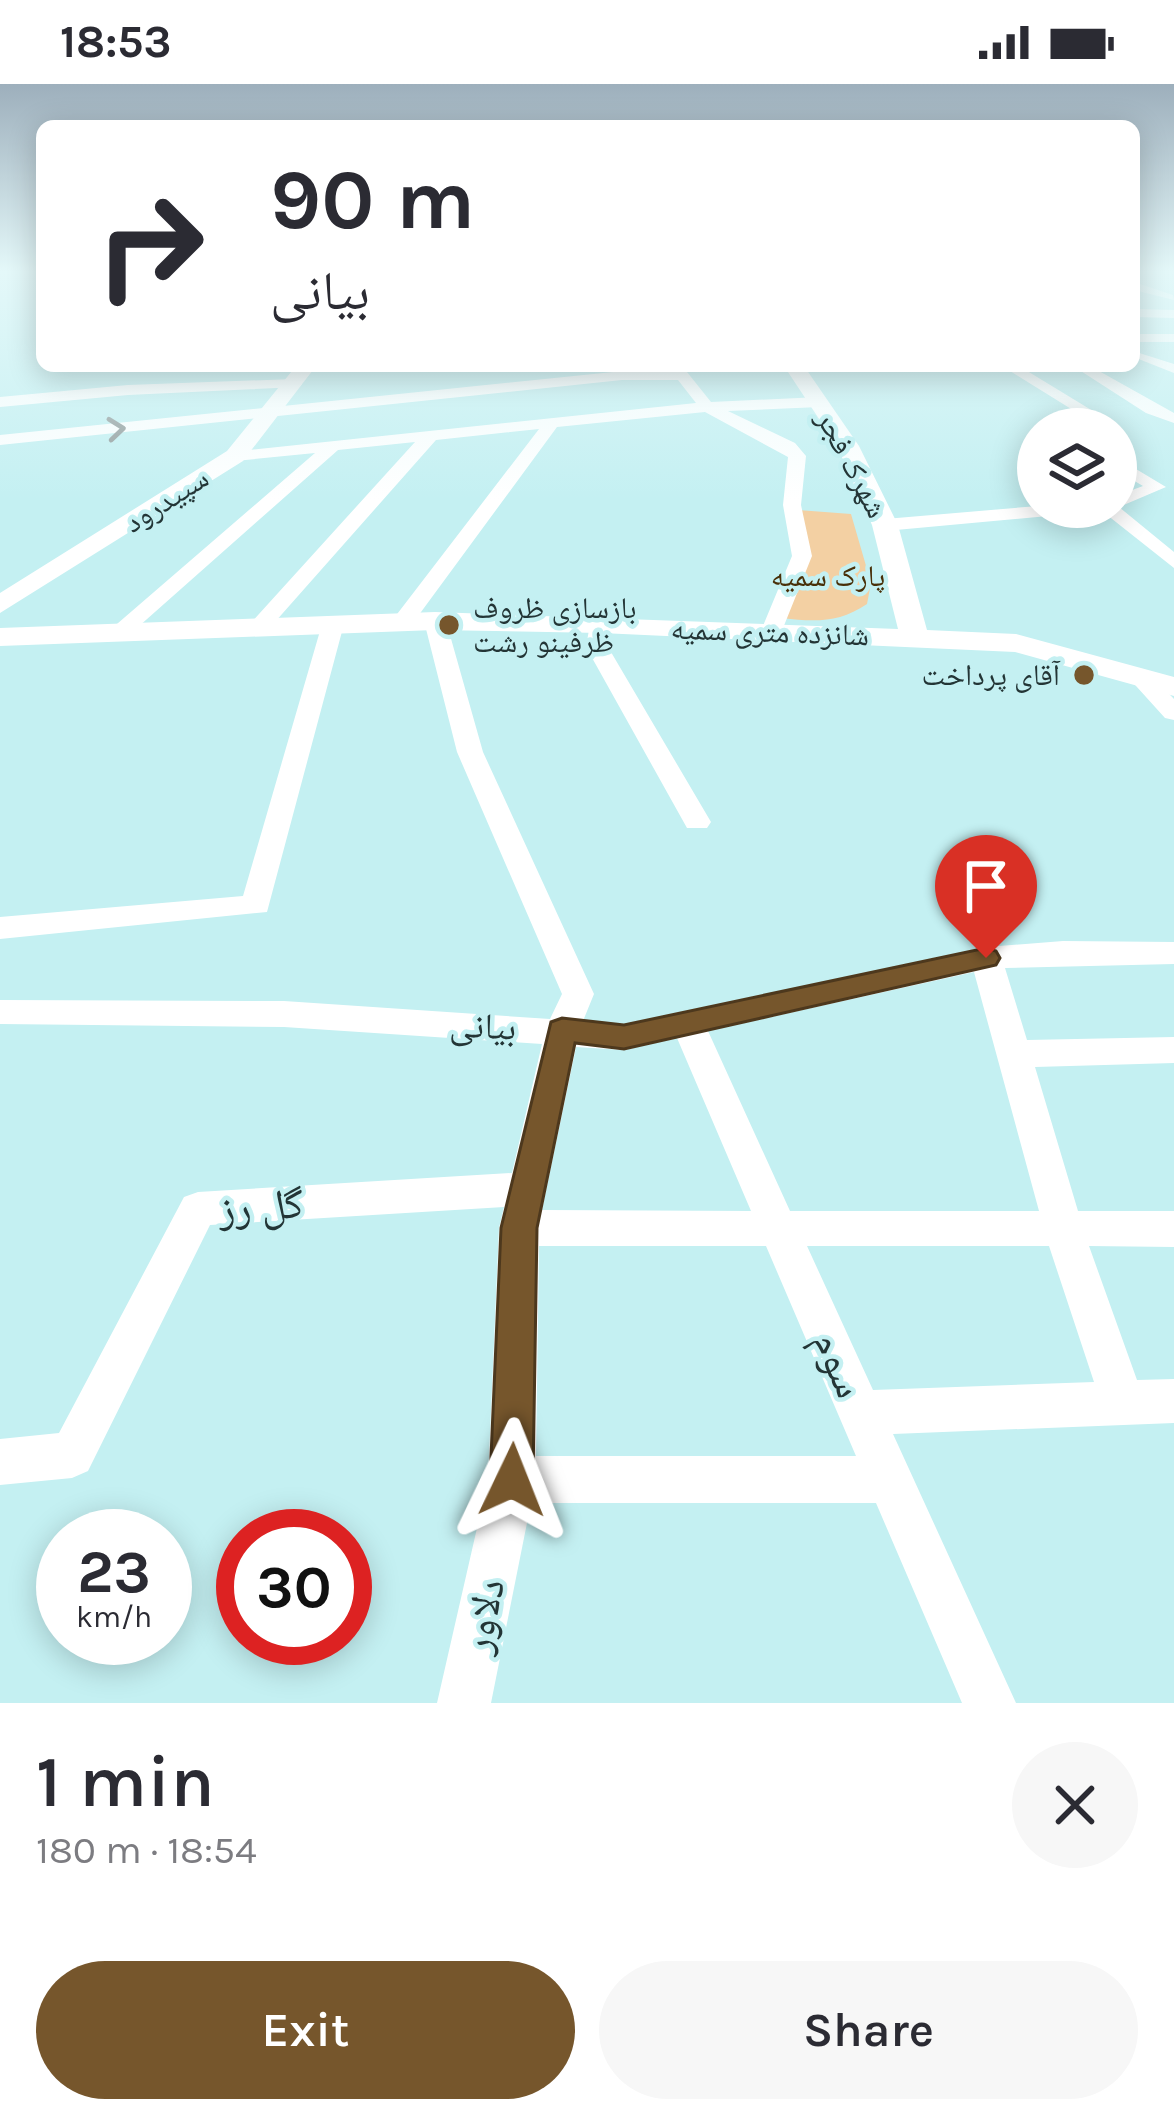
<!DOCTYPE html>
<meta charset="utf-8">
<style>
body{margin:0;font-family:Karla,"Noto Naskh Arabic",sans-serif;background:#f7f7f7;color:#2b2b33;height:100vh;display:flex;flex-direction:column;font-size:45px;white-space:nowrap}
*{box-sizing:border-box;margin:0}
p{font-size:39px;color:#7c7c81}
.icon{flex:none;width:66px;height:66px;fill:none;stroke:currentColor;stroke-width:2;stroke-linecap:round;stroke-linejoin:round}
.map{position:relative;height:1619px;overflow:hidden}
.drawer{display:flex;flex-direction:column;background:#fff;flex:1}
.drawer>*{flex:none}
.top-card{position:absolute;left:36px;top:36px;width:1104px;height:252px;border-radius:18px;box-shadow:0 6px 30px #0003;background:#fff;color:#2b2b33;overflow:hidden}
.fabs{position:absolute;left:1017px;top:324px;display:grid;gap:24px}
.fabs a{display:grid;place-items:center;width:120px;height:120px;border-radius:50%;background:#fff;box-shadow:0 6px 30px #0003;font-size:60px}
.speed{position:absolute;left:36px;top:1425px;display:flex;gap:24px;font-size:60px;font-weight:700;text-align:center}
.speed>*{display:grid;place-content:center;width:156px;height:156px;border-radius:50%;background:#fff;box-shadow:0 6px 30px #0003;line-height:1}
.speed small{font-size:30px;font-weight:400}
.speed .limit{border:18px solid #d22;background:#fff;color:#111}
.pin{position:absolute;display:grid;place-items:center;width:102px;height:102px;color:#fff;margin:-123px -51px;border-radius:50% 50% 50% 0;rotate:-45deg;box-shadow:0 0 12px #0007}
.pin .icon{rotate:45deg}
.me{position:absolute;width:132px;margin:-66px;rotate:2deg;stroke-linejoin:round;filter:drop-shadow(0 0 9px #0008)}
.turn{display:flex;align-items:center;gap:42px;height:252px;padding:0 36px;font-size:54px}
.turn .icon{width:156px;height:156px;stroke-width:2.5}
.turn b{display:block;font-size:84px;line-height:102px}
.round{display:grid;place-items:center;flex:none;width:126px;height:126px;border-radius:63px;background:#f7f7f7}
.headline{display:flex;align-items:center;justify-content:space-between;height:204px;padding:0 36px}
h1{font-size:72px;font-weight:600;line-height:90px}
.action{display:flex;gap:24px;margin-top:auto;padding:24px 36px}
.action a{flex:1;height:138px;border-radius:72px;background:#76562c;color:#fff;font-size:48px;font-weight:600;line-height:138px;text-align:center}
.action a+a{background:#f7f7f7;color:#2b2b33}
.status{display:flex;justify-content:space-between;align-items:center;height:84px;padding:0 60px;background:#fff;direction:ltr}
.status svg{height:33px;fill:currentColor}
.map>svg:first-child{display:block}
.green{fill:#f3d0a3}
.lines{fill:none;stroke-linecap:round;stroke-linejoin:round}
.minor{fill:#fff;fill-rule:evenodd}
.tertiary{fill:#fff;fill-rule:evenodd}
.oneway{stroke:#919a9a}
.route{fill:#76562c;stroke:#4d381d;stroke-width:3}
.poi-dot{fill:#76562c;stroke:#c4f0f2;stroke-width:4.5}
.labels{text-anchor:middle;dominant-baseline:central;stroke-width:9;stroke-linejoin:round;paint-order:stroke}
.far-street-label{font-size:30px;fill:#233536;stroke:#c4f0f2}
.far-park-label{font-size:30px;fill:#482f08;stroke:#c4f0f2}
.far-poi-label{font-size:30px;fill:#233536;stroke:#c4f0f2;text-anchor:start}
.street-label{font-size:36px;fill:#233536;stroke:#c4f0f2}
.near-street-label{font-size:42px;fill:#233536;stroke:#c4f0f2}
</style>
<div class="status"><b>18:53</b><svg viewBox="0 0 49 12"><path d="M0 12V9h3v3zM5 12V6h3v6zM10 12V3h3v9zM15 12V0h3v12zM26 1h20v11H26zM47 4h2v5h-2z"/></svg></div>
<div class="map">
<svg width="1174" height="1619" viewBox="0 0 1174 1619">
<rect width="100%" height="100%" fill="#c4f0f2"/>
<path class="green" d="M798,426L851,430L871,499L867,520C839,539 815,538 782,534L796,464Z"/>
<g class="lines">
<path class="minor" d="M1134,198L1173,211L1174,216L1134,206Z
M1134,225L1174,226V234L1134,233Z
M1134,250H1174V258H1134Z
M1136,268L1174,280V289L1136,274Z
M617,282H634L629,287L687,288L711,318L819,313L827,318L819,323L728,327L795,359L806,372L801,421L812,472L779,554H763L760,549L792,472L783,421L788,373L705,328L557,343L410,543L402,545L391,538L539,345L436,356L267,547L259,549L248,542L415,358L338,366L129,551L121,553L110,546L315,369L235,377L226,372L229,368L696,319L678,296H622L0,361V351L613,288Z
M1002,282H1019L1111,338L1097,341Z
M1073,282H1090L1174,329V339L1146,329Z
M294,295L302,300L299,303L128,311L0,323V313L128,301Z
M1116,373L1166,403L1119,423L1174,468V484L1102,427L885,447L875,441L885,435L1038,422L1116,423V412L1143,402L1116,386Z
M435,530L446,537L483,668L594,910L583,937L624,940L986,863L1063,857L1174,858V880L1005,884L1027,956L1174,953V979L1035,983L1078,1127H1174V1163L1089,1162L1137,1296L1174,1295V1339L893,1350L1016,1619H962L876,1419H531L491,1619H437L488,1396L499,1144L504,1123L210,1141L88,1387L72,1394L0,1401V1355L59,1349L184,1113L198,1108L512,1089L542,960L284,943L0,940V916L284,917L550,935L562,910L457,668L424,537ZM974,888L1039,1127H790L708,947ZM677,954L751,1127L542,1126L576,963L624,966ZM539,1162H766L856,1372H536ZM807,1162H1049L1094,1298L873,1306Z
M333,533L344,540L267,828L0,855V833L243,812L322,540Z
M601,533L612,540L608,563L711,738L707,744H687L586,563L590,540Z
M1139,585L1147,587L1174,615V636L1165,634L1127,592Z"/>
<path class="tertiary" d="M296,282H316L243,377L0,529V509L227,367Z
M784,282H804L859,362L898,441L927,546L1016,550L1174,593V612L1015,568L601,549L435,546L0,562V544L435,528L898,545L872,441L837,362Z"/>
</g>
<defs><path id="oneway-chevron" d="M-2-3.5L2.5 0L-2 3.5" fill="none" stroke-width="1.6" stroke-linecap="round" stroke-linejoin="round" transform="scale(3)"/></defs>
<use class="oneway" href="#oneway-chevron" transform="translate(116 345) rotate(-6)"/>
<linearGradient id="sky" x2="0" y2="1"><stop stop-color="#9dafbc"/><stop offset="0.45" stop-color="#e4f8f9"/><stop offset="1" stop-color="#e4f8f9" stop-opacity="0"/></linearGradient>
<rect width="1174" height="416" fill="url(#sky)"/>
<path class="route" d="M986,864L996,867L1000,874L996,881L624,965L575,959L537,1144L533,1396L527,1411L512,1417L497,1411L490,1396L501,1144L551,938L562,934L624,941Z"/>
<g class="poi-dot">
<circle cx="449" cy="541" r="12"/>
<circle cx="1084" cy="591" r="12"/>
</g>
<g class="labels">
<g class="far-street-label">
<text transform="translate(852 380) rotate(62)">شهرک فجر</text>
<text transform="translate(166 416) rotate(-33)">سپیدرود</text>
<text transform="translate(770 548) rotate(2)">شانزده متری سمیه</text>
</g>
<g class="far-park-label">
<text x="828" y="492">پارک سمیه</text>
</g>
<g class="far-poi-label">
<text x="473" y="524">بازسازی ظروف<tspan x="473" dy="34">ظرفینو رشت</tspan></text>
<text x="1060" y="591" text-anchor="end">آقای پرداخت</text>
</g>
<g class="street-label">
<text transform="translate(483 942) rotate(3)">بیانی</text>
</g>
<g class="near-street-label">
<text transform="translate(261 1122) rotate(-4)">گل رز</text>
<text transform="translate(839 1280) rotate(66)">سوم</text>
<text transform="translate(483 1532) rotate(-78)">دلاور</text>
</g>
</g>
</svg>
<div class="fabs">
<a><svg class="icon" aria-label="layers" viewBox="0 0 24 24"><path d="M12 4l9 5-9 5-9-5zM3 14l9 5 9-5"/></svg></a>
</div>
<div class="speed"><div>23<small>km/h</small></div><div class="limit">30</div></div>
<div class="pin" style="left:986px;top:874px;background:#d93025"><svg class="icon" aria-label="arrive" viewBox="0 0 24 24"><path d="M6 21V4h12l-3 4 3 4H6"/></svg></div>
<svg class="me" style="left:512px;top:1396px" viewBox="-20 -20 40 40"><path d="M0-17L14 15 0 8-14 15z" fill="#76562c" stroke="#fff" stroke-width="4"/></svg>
<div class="top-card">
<div class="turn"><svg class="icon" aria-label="right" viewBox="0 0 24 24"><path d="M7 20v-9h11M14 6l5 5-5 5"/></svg><div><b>90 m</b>بیانی</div></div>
</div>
</div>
<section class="drawer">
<div class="headline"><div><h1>1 min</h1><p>180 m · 18:54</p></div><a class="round"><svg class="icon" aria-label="close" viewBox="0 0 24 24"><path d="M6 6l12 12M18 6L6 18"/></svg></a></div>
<div class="action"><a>Exit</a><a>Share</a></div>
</section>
